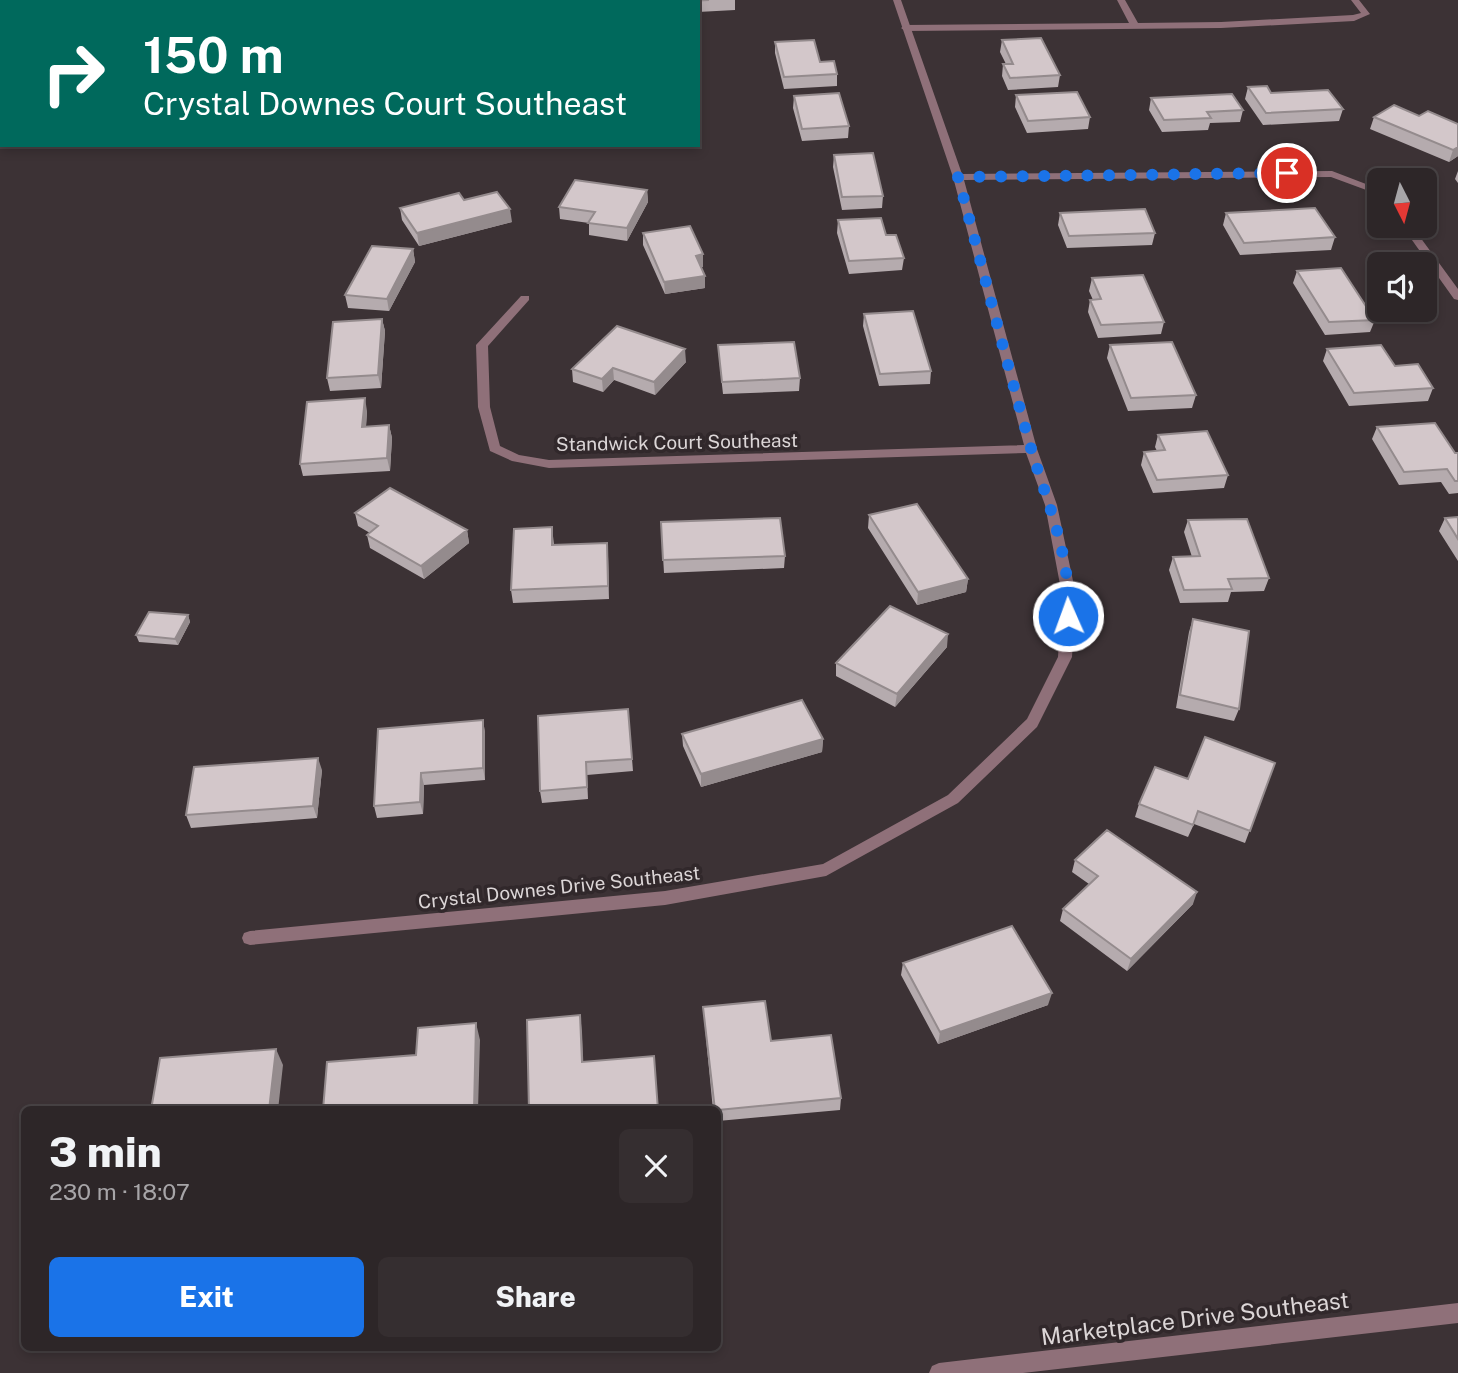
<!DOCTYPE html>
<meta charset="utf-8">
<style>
body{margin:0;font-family:"Public Sans",sans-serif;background:#352e30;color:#f1f3f6;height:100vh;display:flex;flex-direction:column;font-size:26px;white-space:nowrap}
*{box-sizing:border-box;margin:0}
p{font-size:23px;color:#a7a5a8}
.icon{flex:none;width:38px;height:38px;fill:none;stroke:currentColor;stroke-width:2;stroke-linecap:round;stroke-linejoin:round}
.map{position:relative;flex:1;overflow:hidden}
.drawer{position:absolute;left:21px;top:1106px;width:700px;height:245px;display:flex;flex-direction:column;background:#2d2628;border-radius:10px;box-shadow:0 4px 10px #0003,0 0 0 2px #484345}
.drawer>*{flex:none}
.hud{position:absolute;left:0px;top:0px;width:700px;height:147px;box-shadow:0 4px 10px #0003,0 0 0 2px #484345;background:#00695c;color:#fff;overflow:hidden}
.needle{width:46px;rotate:174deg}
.tools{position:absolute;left:1367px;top:168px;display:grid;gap:14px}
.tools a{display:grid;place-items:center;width:70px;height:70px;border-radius:10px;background:#2d2628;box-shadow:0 4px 10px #0003,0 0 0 2px #484345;font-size:35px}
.pin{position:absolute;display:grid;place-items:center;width:60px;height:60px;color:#fff;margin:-30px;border:4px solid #fff;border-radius:50%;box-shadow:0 2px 7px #0007}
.me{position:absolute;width:77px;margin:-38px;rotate:358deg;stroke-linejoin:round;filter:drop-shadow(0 0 5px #0008)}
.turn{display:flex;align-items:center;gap:24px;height:147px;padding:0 28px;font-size:32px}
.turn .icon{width:91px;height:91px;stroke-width:2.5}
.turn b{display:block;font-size:49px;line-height:60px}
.round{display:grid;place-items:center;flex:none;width:74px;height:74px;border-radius:10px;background:#352e30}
.head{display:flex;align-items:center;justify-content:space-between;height:119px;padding:0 28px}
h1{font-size:42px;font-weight:800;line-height:52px}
.action{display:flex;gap:14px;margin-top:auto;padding:14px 28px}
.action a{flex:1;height:80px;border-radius:10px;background:#1a73e8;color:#fff;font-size:28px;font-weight:800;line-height:80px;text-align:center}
.action a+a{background:#352e30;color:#f1f3f6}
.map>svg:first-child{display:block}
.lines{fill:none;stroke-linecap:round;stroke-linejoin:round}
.lane{fill:#8f7079;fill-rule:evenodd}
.street{fill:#8f7079;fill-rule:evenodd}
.wall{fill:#b5abae}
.shaded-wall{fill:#948b8d}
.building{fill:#d3c7ca;stroke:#948b8d;stroke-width:2}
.route{stroke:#1a73e8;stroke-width:12;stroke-dasharray:0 21.6}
.labels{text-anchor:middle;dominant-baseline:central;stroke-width:7;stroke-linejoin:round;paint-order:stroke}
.street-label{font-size:19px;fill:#dcd6d7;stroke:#31282b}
.near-street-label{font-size:23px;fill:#dcd6d7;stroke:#31282b}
</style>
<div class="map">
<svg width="1458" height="1373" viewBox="0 0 1458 1373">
<rect width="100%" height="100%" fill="#3c3235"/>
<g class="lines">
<path class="lane" d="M1117,0H1125L1138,23L1221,22L1353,15L1361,13L1351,0H1359L1370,14L1354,21L1221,28L905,31L901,28L905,25L1129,23Z"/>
<path class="street" d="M893,0H901L962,174L1332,171L1379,189V198L1369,191L1331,177L964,180L1037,449L1057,505L1076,595L1072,657L1037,727L958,803L826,876L665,905L250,945L244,943L242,938L244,933L250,931L665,891L823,864L948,795L1027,719L1058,657L1062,595L1045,505L1026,453L549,468L512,461L490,451L478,407L476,345L521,296H529V300L488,346L490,407L500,446L519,455L549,460L1024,445L953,177Z
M1402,226H1412L1458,289V300L1454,299Z
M1458,1303V1323L1023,1373H929L932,1366L939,1363Z"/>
</g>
<path class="wall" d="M468,0H551V2H468Z
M640,0H735V10L698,12V2H640Z
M1002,40L1060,75L1058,87L1008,90L1002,76L1003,64H1006L1000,52Z
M775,42L820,62L837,74V86L784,89L775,53Z
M1248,87L1343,109L1339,121L1263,125L1245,99Z
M1016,95L1090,117L1088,129L1027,133L1015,107Z
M794,96L849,126L848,138L802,141L793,108Z
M1151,98L1243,110L1240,122L1210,123L1208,130L1162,132L1149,110Z
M1428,111L1458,156L1449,162L1370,129L1374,117L1419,116Z
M834,155L883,196L882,208L842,210L833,167Z
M1458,171V183L1455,179Z
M647,190L648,202L627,241L589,235V223L560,219L559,207Z
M464,200L512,222L419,246L402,220L400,208Z
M1060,213L1155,233L1152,245L1067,248L1058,225Z
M1226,213L1335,237L1331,250L1240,255L1223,225Z
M838,220L886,235L904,258L902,270L849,274L837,233Z
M643,233L703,267H701L705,288L665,294L643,245Z
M413,249L415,262L389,311L348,308L345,295Z
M1297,271L1375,320L1370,332L1325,335L1293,283Z
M1092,278L1164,322L1161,334L1098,338L1088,312L1090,300H1093L1089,291Z
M864,314L931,371L930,384L879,386L863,326Z
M382,319L385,331L381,388L330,391L327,378Z
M718,345L800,378L799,391L723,394L719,358Z
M1110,345L1196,395L1192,408L1128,411L1107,358Z
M1327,349L1395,366L1433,388L1428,401L1349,406L1323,361Z
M686,362L655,395L614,380L603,392L573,382L572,369Z
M367,411L366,427L389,425L392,438L390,471L303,476L300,464Z
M1377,427L1455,453H1458V493L1449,494L1441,482L1399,485L1372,439Z
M1158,435L1228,475L1224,488L1153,493L1141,465L1144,452L1157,451L1155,447Z
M355,513L467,530L469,543L424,579L370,548L367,535L370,533L358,526Z
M869,515L968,579L966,592L917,605L868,528Z
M1458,517V561L1439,531L1445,518Z
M1188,520L1269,578L1264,591L1231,592L1228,602L1180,603L1169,570L1173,557H1192L1184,532Z
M661,522L785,556L784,568L664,573Z
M552,527L554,545L608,556L609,599L513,603L511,590Z
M188,615L190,622L178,645L139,642L136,635Z
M1193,619L1239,709L1234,721L1176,708L1189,632Z
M947,647L895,707L836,676V663Z
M628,709L633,771L587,775L588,799L542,803L540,791Z
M483,720L485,733V780L424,785L423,814L377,818L374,806Z
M682,734L823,739L822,752L701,787L683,746Z
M1275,763L1245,843L1194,824L1188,837L1135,817L1139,804L1188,779Z
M322,770L317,818L191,828L186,815Z
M1075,860L1193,904L1127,971L1060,921L1063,909L1089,884L1072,872Z
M903,963L1048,1005L938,1044L901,975Z
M703,1007L771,1041L841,1098L840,1110L718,1121V1110H713Z"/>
<path class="shaded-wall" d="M1458,147V156L1449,162L1453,150Z
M647,190L648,202L627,241V228Z
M510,209L512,222L419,246L417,233Z
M413,249L415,262L389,311L387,299Z
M703,254V267L696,268V256Z
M705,276V288L665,294L664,282Z
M382,319L385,331L381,388L378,375Z
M685,349L686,362L655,395L654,382Z
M613,368L614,380L603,392L602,379Z
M365,398L367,411L365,440L362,427Z
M389,425L392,438L390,471L387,458Z
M467,530L469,543L424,579L421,566Z
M607,543L608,556L609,599L608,586Z
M968,579L966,592L917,605L918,592Z
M188,615L190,622L178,645L175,639Z
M948,634L947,647L895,707L897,694Z
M483,720L485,733V780L483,768Z
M823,739L822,752L701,787V774Z
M318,758L322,770L317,818L313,806Z
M421,773L424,785L423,814L420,802Z
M1197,892L1193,904L1127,971L1131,959Z
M1052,993L1048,1005L938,1044L940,1032Z
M580,1015L582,1032L584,1078L582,1062Z
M476,1023L480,1040L478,1110H474Z
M276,1049L283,1065L278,1110H269Z"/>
<path class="building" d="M94,0H147V2H93Z
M222,0H290L289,2H221Z
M324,0H384L324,2Z
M641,0H709L672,2H641Z
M1041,38L1060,75L1010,78L1003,64H1013L1002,40Z
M814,40L820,62L834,61L837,74L784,77L775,42Z
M1267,86L1271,93L1328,90L1343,109L1266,113L1248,87Z
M1077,92L1090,117L1028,121L1016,95Z
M839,93L849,126L802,129L794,96Z
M1232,94L1243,110L1207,112L1211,118L1164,120L1151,98Z
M1394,105L1419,116L1428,111L1458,124V147L1453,150L1374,117Z
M873,153L883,196L842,197L834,155Z
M575,180L647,190L627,228L588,223L595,212L559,207Z
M497,192L510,209L417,233L400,208L459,193L464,200Z
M1315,208L1335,237L1244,243L1226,213Z
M1145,209L1155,233L1069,236L1060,213Z
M881,218L886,235H896L904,258L849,261L838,220Z
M690,226L703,254L696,256L705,276L664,282L643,233Z
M372,246L413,249L387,299L345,295Z
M1341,268L1375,320L1329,322L1297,271Z
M1143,275L1164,322L1101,325L1090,300L1101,299L1092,278Z
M913,311L931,371L880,374L864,314Z
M382,319L378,375L327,378L333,322Z
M617,326L685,349L654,382L613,368L602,379L572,369Z
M794,342L800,378L722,382L718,345Z
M1172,342L1196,395L1131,398L1110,345Z
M1381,345L1395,366L1418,364L1433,388L1354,393L1327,349Z
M365,398L362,427L389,425L387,458L300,464L307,402Z
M1435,423L1455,453H1458V481H1455L1447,469L1404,472L1377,427Z
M1207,431L1228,475L1157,480L1144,452L1165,450L1158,435Z
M390,488L467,530L421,566L367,535L378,526L355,513Z
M917,504L968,579L918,592L869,515Z
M1458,517V539L1445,518Z
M780,518L785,556L663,560L661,522Z
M1247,519L1269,578L1228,579L1232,589L1184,590L1173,557L1200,556L1188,520Z
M552,527V545L607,543L608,586L511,590L514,529Z
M890,606L948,634L897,694L836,663Z
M149,612L188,615L175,639L136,635Z
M1193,619L1249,631L1239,709L1180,695Z
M802,700L823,739L701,774L682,734Z
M628,709L632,759L586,762L587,787L540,791L538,716Z
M483,720V768L421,773L420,802L374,806L378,729Z
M1205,737L1275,763L1250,831L1198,811L1193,825L1139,804L1155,767L1188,779Z
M318,758L313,806L186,815L194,767Z
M1107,830L1197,892L1131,959L1063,909L1098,876L1075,860Z
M1012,926L1052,993L940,1032L903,963Z
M765,1001L771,1041L831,1035L841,1098L718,1110H715L703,1007Z
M580,1015L582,1062L654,1056L658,1110H529L527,1020Z
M476,1023L474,1110H323L327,1062L416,1055L418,1028Z
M276,1049L269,1110H151L160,1058Z"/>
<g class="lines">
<path class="route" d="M1068,616C1072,557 1046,500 1030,445C1005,356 982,266 958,177L1287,173"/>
</g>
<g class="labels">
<g class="street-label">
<text transform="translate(677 442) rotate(-1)">Standwick Court Southeast</text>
<text transform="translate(559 887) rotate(-6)">Crystal Downes Drive Southeast</text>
</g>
<g class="near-street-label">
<text transform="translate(1195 1318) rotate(-7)">Marketplace Drive Southeast</text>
</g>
</g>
</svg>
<div class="tools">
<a><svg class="needle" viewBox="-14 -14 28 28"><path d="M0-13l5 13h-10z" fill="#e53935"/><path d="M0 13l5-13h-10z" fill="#a7a5a8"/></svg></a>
<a><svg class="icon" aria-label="sound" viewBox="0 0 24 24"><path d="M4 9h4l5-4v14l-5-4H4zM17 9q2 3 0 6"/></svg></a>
</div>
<div class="pin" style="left:1287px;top:173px;background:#d93025"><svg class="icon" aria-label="arrive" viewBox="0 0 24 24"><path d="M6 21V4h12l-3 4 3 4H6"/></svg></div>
<svg class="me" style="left:1068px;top:616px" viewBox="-20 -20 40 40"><circle r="17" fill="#1a73e8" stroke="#fff" stroke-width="3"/><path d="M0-11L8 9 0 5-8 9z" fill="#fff"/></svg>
<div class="hud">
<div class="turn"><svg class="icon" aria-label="right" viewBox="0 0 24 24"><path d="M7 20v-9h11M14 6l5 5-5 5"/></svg><div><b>150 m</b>Crystal Downes Court Southeast</div></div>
</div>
<section class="drawer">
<div class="head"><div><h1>3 min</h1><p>230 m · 18:07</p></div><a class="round"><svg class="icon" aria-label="close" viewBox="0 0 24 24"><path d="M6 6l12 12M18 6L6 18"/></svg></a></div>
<div class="action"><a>Exit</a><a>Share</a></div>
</section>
</div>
